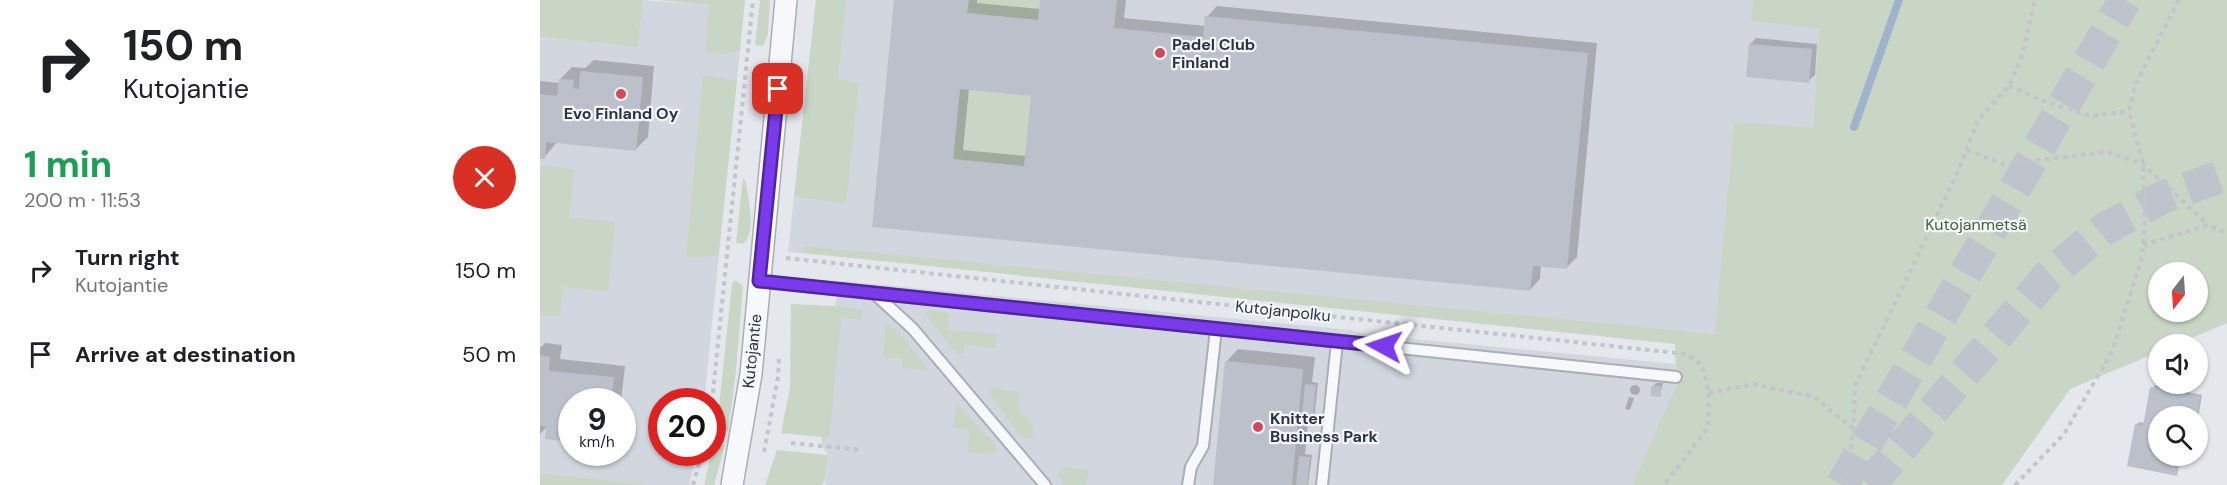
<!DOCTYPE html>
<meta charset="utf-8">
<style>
body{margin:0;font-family:"DM Sans",sans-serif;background:#f2f2f2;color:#202124;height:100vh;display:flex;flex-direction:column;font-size:22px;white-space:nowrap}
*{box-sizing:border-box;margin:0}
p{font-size:20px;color:#757577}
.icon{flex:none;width:33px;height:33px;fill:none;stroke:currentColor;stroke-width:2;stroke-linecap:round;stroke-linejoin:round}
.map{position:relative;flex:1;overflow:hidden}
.details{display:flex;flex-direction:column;background:#fff;width:540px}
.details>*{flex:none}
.guide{background:#fff;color:#202124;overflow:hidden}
.needle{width:39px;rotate:197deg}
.buttons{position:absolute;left:1608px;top:262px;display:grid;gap:12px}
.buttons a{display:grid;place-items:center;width:60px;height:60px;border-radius:50%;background:#fff;box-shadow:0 2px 4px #0004;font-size:30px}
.speed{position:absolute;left:18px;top:388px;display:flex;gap:12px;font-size:30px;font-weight:700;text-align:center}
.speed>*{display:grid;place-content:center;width:78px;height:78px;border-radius:50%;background:#fff;box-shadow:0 2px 4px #0004;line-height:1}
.speed small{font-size:15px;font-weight:400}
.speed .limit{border:9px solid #d22;background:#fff;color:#111}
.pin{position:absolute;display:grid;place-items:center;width:51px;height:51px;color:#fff;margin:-26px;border-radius:12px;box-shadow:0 3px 9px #0006}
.me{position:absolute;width:66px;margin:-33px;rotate:275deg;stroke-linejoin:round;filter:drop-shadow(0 0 4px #0008)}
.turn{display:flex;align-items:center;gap:21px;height:126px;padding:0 24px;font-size:27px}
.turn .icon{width:78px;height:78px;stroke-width:2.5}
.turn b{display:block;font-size:42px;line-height:51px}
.round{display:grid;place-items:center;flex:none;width:63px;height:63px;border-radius:32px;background:#f2f2f2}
.headline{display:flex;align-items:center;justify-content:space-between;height:102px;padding:0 24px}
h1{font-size:36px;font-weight:800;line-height:45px;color:#1e9e55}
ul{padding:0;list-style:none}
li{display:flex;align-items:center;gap:18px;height:84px;padding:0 24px}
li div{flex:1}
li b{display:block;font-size:22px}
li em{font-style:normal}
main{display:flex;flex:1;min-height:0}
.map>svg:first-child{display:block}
.built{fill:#d2d6de;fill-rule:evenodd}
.green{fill:#c9d6c5;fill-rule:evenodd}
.shadow{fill:#0003;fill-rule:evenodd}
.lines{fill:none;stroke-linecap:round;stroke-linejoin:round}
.stream{stroke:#9fb4cc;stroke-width:8}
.building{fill:#bbc0ca;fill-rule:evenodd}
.trunk-tunnel{stroke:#bfc3cb;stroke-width:33;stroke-dasharray:33 16;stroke-linecap:butt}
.service-casing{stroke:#a9aeb7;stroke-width:14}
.minor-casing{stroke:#a9aeb7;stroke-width:24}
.path{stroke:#c2c5cb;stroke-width:4;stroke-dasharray:4.5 4.5;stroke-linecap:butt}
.service{stroke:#f7f8fa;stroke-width:10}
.minor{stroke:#f7f8fa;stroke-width:21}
.route-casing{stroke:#51269a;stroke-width:15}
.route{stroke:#7c3aed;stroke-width:10}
.poi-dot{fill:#d1495b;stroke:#f4f6f9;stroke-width:2}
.labels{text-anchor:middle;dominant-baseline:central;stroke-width:4.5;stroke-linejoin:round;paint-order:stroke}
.poi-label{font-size:16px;font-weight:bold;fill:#2b3445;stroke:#f4f6f9;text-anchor:start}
.park-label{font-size:16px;fill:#3f6138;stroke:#f4f6f9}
.street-label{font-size:16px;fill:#2b3445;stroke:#f4f6f9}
</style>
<main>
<section class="details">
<div class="guide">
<div class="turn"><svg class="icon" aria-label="right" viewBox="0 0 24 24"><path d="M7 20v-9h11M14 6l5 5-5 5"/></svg><div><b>150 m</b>Kutojantie</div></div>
</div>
<div class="headline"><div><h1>1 min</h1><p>200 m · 11:53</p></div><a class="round" style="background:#d93025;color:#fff"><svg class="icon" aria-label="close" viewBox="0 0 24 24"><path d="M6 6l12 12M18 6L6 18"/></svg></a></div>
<ul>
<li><svg class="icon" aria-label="right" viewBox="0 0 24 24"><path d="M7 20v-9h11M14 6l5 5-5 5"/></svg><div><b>Turn right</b><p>Kutojantie</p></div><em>150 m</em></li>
<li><svg class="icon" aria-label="arrive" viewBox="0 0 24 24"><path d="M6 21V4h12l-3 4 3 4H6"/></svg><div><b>Arrive at destination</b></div><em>50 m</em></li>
</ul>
</section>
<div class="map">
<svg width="1687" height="485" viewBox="0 0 1687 485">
<rect width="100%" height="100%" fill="#e4e7ec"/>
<path class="built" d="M103,0L170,5L186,54L200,50L164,402H122V453H157L149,485H110L0,473V37L98,47ZM32,402H82V453H32Z
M276,0H1281L1273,129L1194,123L1176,334L248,252Z
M301,281L811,330L823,334L1135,364L1136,385L1092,485H285L288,455L282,446V435L295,306Z"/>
<path class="green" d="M0,0H103L98,47L0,37Z
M118,0H205L200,50L186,54L165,53L169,5Z
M220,0H230L228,34L223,46L215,45Z
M276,0H306L298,79L319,83L306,203L254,197Z
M429,0H500L498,20L427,13Z
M1213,0H1687V323L1635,345H1618V352L1530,389L1462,485H1092L1136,385L1135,344L264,253V246L1175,334L1194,122L1273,128L1279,28L1211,21ZM1618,273H1658V312H1618Z
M163,75L197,81L178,256L146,257Z
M420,89L491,96L484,166L414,159Z
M0,165L34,169L29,217L75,222L68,291L23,287L20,316H0Z
M203,178L206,182C208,198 217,232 203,244L196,243Z
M195,280L203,286L196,371L188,432L177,425L192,284Z
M251,304L295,306L323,310L321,320L301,318L289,438L241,433L250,388Z
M389,310L409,313L408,330L457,334L455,348L425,344L424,352L418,355L386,315Z
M346,323L360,334L389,370L362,368V359L343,357Z
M451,388L480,392L478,408L493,425L492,439L481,437L449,393Z
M416,402L455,444L456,449L452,455L428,452L429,430L413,428Z
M178,444L185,445L174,485H164L173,447Z
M237,450L288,455L285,480L282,485H225Z
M524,467L548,470L546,485H524L517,474Z
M0,473L111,485H0Z"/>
<path class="shadow" d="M355,0H437V3L500,9L501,0H586L584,18L666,26L667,17L677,6L1057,43L1037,257L1026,268L1001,265L1000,279L990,290L333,226ZM429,89L492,95L486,156L423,150Z
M1216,38L1277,44L1275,75L1268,81L1210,44Z
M54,60L114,66L108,137L96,149L17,142L4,158L0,157V81L20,83V79L32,67L45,68Z
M5,343L22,345L20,359L85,366L81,402H32L0,434V348Z
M698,349L775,357L772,382L778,383L774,421L768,423L765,454L772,455L768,485H674L686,362Z
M1116,383H1123L1120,395L1113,386Z
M1614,385L1662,395L1658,419L1618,417V456H1642L1636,474L1589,465L1596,425L1599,422L1605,423Z
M1090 390a5 5 0 1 1 10 0a5 5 0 1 1-10 0Z
M1089,397L1094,398L1090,410L1085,409Z"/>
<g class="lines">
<path class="stream" d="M1314,127L1359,0"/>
</g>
<path class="building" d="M354,0H429L427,13L498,20L500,0H577L574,28L663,37L665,16L1048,53L1027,269L993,266L990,291L332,227ZM420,89L491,96L484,166L413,159Z
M1209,44L1272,49L1269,83L1206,77Z
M40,71L103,77L96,151L6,142L5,159H0V94L17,96L19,79L34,80L33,88L39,89Z
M0,355L10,357L9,371L74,377L71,402H32V442L5,439L6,427L0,426Z
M685,361L763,369L752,485H673Z
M765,384L776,385L772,425L761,424Z
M1111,386H1121V397L1111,396Z
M1610,387L1660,397L1656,417H1618V456H1641L1637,476L1587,466L1595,424L1603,426Z
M759,456L770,457L767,485H756Z"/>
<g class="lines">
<path class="trunk-tunnel" d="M1302,485L1585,0
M1329,485L1508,276L1563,230L1621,198L1687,174"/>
<defs>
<path id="service" d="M219,281L1136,377
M335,294L373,329L505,485
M648,485L651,467L663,446L676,329
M782,485L797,342"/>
<path id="minor" d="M192,485L211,374L246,0"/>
</defs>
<use href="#service" class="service-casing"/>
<use href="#minor" class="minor-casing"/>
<path class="path" d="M1469,86L1506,102L1551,116L1589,111
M1427,150L1463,164L1568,152L1603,164L1668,225
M1603,245L1668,225L1687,233
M246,258L1146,354L1162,365L1169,393L1168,428L1124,485
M1169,393L1213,384L1274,397L1312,428
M172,402L213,0
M756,440L768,441
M251,443L322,450
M224,452L238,377L239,356
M153,485L162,453
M1306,485L1313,429L1315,386L1420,167L1438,120L1469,86L1482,56L1495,0
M1475,485L1524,434L1572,352L1601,261L1605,227L1603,164L1589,111L1595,85L1639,0"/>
<use href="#service" class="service"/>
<use href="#minor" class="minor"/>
</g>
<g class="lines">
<defs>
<path id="route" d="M238,89L219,281L844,346"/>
</defs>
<use href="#route" class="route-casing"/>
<use href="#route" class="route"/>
</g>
<g class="poi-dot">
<circle cx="620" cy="53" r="6"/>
<circle cx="81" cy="94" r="6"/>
<circle cx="718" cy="427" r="6"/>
</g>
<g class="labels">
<g class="poi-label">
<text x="632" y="44">Padel Club<tspan x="632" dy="18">Finland</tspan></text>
<text x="81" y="113" text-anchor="middle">Evo Finland Oy</text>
<text x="730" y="418">Knitter<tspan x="730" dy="18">Business Park</tspan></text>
</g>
<g class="park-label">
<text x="1436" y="224">Kutojanmetsä</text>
</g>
<g class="street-label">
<text transform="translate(743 311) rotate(6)">Kutojanpolku</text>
<text transform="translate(212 351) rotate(-84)">Kutojantie</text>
</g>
</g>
</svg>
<div class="buttons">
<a><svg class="needle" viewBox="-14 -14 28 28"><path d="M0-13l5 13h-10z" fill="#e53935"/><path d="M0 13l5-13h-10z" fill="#757577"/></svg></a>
<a><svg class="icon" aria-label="sound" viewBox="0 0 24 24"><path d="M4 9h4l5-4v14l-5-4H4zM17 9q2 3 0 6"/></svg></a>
<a><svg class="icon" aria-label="search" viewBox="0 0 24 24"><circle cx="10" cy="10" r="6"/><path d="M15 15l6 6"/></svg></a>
</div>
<div class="speed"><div>9<small>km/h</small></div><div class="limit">20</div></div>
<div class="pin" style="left:238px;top:89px;background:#d93025"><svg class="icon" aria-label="arrive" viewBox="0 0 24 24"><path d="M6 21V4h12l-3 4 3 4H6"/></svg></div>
<svg class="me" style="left:844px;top:346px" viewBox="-20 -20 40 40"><path d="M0-17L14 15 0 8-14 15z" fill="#7c3aed" stroke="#fff" stroke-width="4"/></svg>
</div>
</main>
